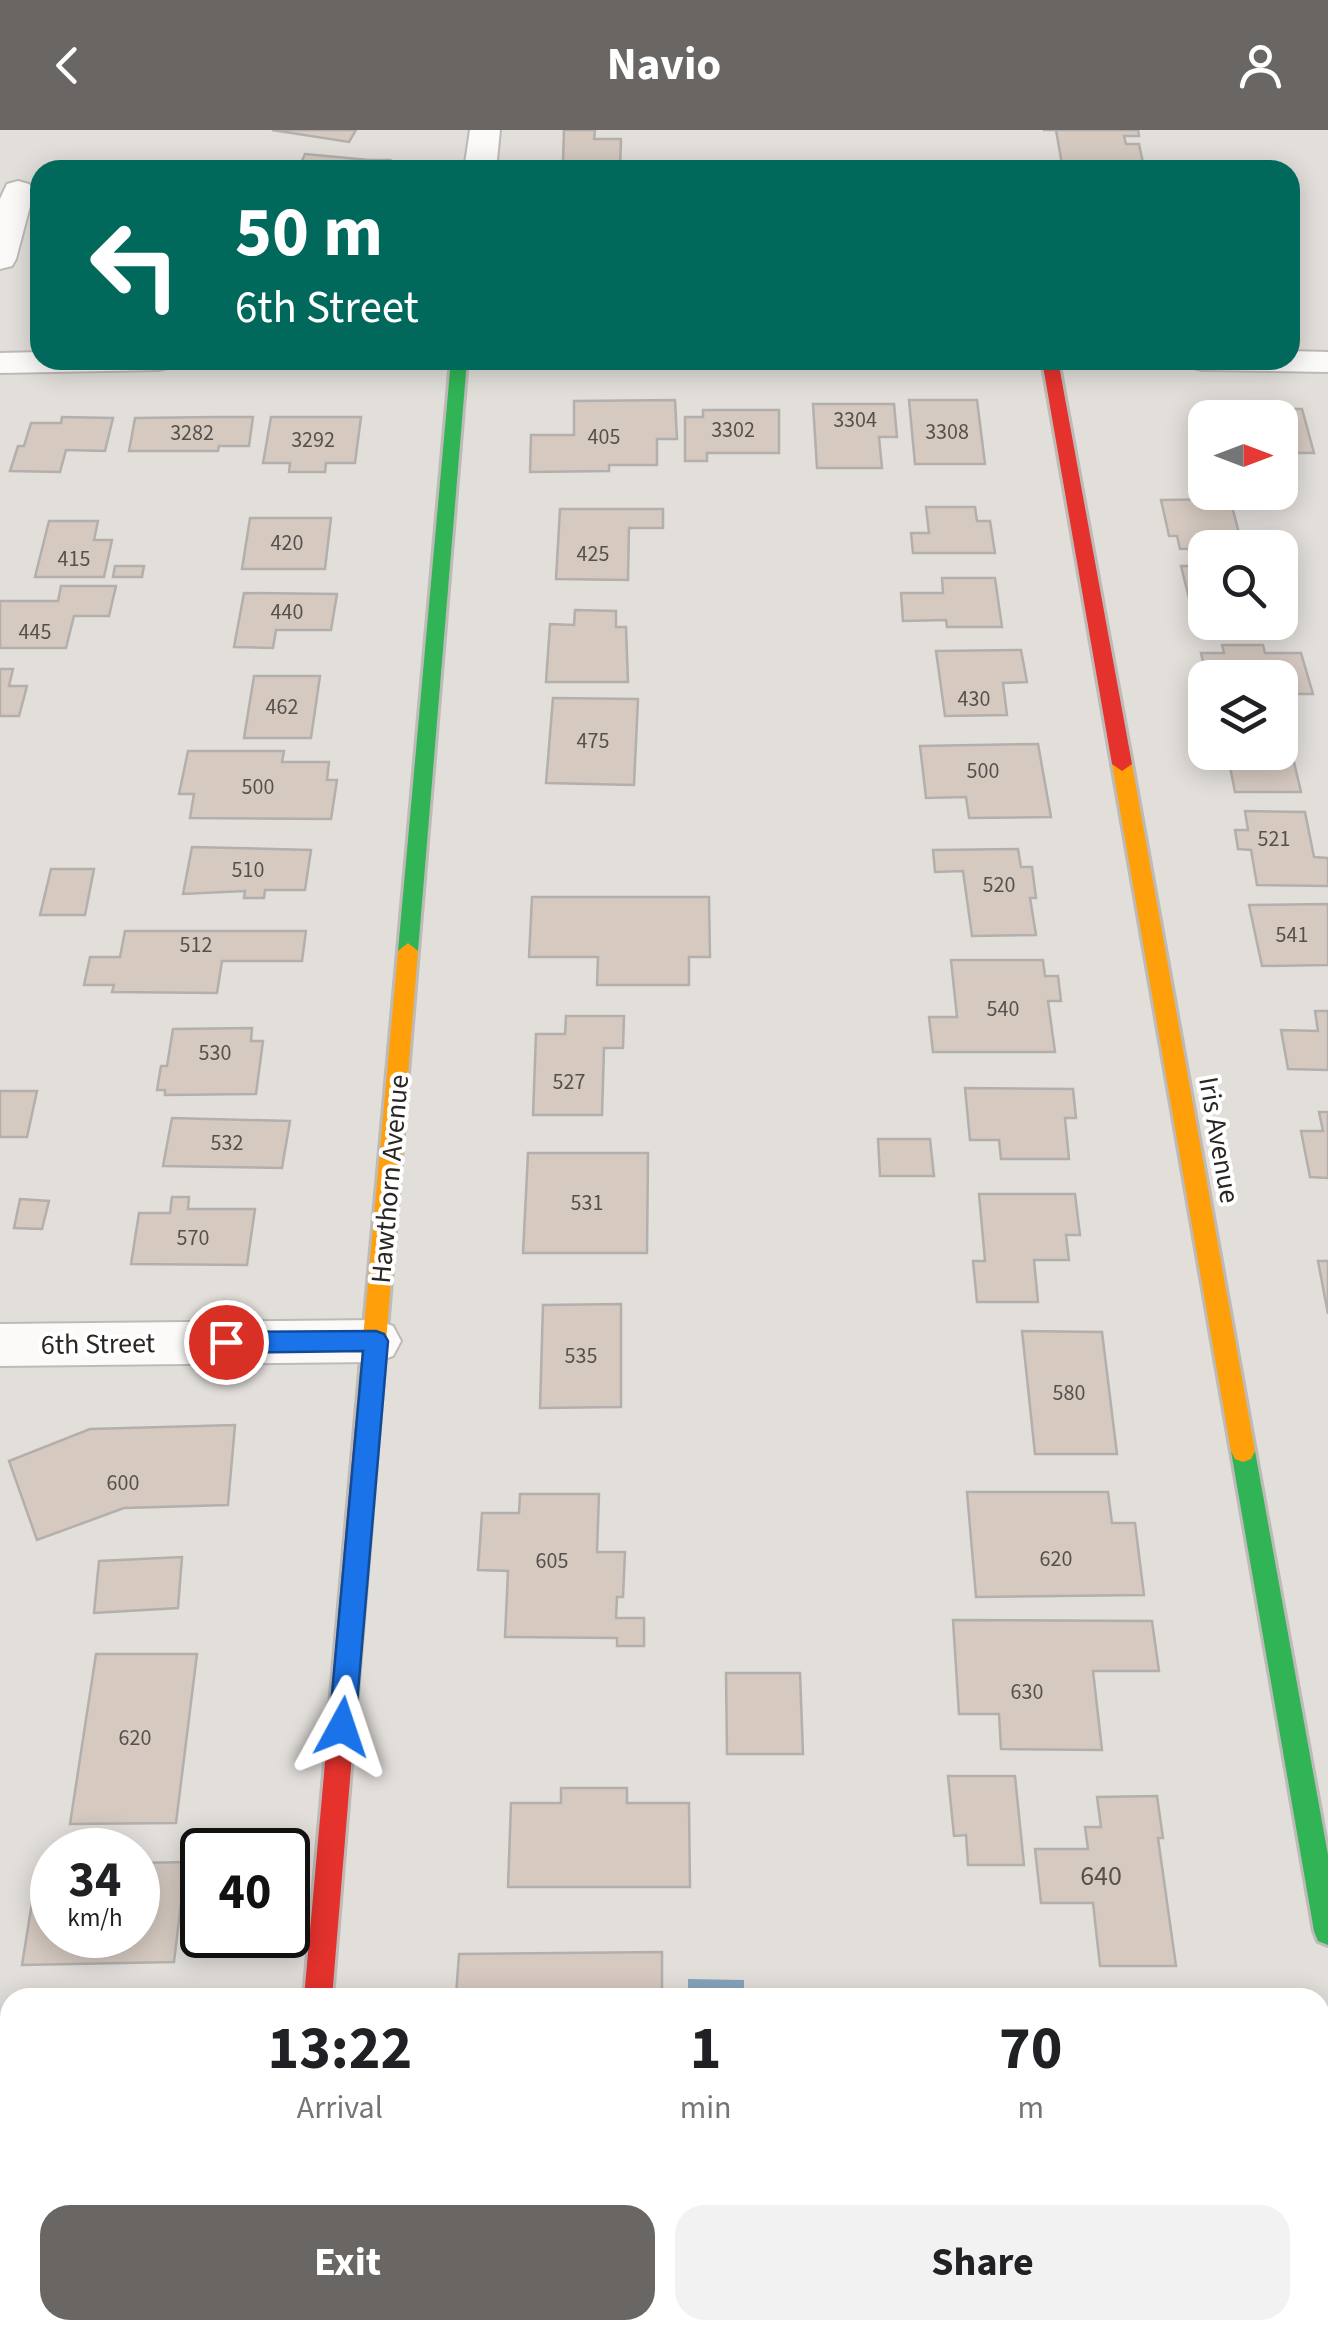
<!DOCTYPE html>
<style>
body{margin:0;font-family:"Source Sans 3",sans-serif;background:#f2f2f2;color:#202124;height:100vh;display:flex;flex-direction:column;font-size:38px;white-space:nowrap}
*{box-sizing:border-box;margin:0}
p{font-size:32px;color:#757577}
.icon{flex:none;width:55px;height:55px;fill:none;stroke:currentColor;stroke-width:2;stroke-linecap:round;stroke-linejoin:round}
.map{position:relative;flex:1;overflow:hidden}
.details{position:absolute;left:0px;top:1858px;width:1330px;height:352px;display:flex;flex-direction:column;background:#fff;border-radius:30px 30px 0 0;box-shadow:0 5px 25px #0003}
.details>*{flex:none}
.hud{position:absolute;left:30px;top:30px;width:1270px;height:210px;border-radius:30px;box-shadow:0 5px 25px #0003;background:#00695c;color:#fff;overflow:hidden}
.needle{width:65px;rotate:90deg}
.fabs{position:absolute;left:1188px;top:270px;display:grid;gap:20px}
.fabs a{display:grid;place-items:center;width:110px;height:110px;border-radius:20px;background:#fff;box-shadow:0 5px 25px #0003;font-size:50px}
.speed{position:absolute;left:30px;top:1698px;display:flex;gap:20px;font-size:50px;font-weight:700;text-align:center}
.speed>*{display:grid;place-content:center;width:130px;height:130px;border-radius:50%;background:#fff;box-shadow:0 5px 25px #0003;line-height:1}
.speed small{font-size:25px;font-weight:400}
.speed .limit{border:5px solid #111;border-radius:15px;background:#fff;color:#111}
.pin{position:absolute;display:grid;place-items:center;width:85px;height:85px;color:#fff;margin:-42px;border:5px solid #fff;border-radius:50%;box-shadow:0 2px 10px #0007}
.me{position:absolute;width:110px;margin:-55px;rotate:5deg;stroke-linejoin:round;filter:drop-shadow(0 0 8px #0008)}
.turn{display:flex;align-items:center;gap:35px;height:210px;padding:0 40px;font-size:45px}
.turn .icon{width:130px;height:130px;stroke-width:2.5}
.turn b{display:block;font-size:70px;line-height:85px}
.eta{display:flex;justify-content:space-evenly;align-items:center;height:170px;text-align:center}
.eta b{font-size:60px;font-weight:700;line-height:70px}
.button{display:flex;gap:20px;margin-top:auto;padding:20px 40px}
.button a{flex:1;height:115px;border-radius:30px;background:#6a6664;color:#fff;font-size:40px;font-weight:700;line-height:115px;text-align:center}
.button a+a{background:#f2f2f2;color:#202124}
header{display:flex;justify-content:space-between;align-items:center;height:130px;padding:0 40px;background:#6a6664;color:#fff;font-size:45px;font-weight:700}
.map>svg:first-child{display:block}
.water{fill:#85a4bc}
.building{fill:#d5c9c0;stroke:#b3afad;stroke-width:2.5}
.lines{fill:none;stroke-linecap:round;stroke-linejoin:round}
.street-casing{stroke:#bdbab7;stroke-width:4}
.fast-casing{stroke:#bdbab7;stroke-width:6}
.slow-casing{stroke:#bdbab7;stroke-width:6}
.jam-casing{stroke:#bdbab7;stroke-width:6}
.street{fill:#fbfaf9;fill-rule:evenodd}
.fast{fill:#30b455;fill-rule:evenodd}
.slow{fill:#ff9f0a;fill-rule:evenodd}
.jam{fill:#e5322d;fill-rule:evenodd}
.route{fill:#1a73e8;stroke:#114b97;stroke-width:2.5}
.labels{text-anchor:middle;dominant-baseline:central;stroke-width:8;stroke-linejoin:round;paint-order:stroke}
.number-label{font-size:22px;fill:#56504c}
.street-label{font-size:28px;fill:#2a2624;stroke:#fff}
.near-number-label{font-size:28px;fill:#56504c}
</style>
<header><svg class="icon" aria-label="back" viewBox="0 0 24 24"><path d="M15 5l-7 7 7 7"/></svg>Navio<svg class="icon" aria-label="person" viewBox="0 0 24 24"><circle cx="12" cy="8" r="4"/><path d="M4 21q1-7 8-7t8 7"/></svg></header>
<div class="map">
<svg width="1328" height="2209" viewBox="0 0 1328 2209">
<rect width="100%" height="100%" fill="#e2deda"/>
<path class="water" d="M688,1849L744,1850V1867H688Z"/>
<path class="building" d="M272,0H356L349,12Z
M564,0H595L594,9H621L620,40H539V32H563Z
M1043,0H1138L1139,6H1124L1126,14H1139L1143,33L1129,32L1130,40H1063L1056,0Z
M305,24L369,30H390L386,40H298Z
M675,270L677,309H657V335H609V341L530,342L531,305H574V271Z
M909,270H977L985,334H915Z
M813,274H894L897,307H879L882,338H817Z
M1200,279H1302L1314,323H1280V288H1205V302Z
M703,280H779V323H707V331H685V287H703Z
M62,287L113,288L105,321L66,320L60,342L10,341L18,316H24L31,293H61Z
M216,287H253L249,316H219L218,321H129L135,288Z
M271,287H361L355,333H326L325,342H289L290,333H263Z
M1230,369L1243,418L1180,419L1177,406H1169L1161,370Z
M926,377H975L977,391H990L995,423H913L911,403H929Z
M560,379H663V398H629L628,450L556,449Z
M250,388H331L325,439H242Z
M49,391H98L94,410H112L104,447H35Z
M115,436H144L142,447H113Z
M1181,436H1205V488H1194Z
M942,448H995L1002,497H947L946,490L903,491L901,463H943Z
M61,456H116L109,486H74L66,518H0V471H58Z
M244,463L337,464L331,500H276L273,518L234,517Z
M575,480L616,481V497H626L628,552H546L550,494L574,495Z
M1222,515H1263L1265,523H1301L1313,564H1280V548H1207L1201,523H1224Z
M1021,520L1027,552L1003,553L1007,585L945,586L936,521Z
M0,539H13L9,556H27L19,586H0Z
M254,546H320L311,608H244Z
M553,568L638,569L634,655L546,653Z
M1280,594H1285L1301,662H1235L1227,622H1280Z
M1038,614L1051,687L969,688L966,667L926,668L920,616Z
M188,621H284L282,632H329L327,650H337L331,689L190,688L194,664H179Z
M1245,681L1305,682L1314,727L1328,728V756L1257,755L1251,720L1238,719L1235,700H1248Z
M192,717L311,720L305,760H265L264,768H244L245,761L183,764Z
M1018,719L1021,737H1032L1036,768H1030L1036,805L972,806L963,741L935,742L933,720Z
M51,739H94L85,785H40Z
M532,767H709L710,827H689V855H597L598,827H529Z
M1328,774V835L1262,836L1249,775Z
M125,801H306L302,831H222L217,863L112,862L114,855H84L90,827H120Z
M951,830H1043L1045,846H1058L1061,871H1048L1055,922H933L929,887H957Z
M1315,881H1328V940L1288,939L1281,900L1318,901Z
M566,886H624L623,918H604L602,985H533L536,904H565Z
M252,898L251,911H263L256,964L165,965V960H157L161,936H167L173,899Z
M965,958L1073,959L1076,988H1065L1069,1029H1001L999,1010H970Z
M0,961H37L27,1007H0Z
M1319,982H1328V1048L1310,1047L1301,1001H1323Z
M172,988L290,991L282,1038L163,1036Z
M878,1009H930L934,1046H880Z
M528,1023H648L647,1123H523Z
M979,1064H1075L1080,1105H1066L1069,1130H1034L1038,1172H977L973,1131H985Z
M172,1067H189L188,1079H255L247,1135L131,1134L139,1083H170Z
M20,1069L49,1071L42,1099L14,1098Z
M1318,1131H1328V1184Z
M621,1174V1277L540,1278L543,1175Z
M1022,1201L1102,1202L1117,1324H1035Z
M235,1295L228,1375L124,1378L37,1410L9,1331L90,1299Z
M967,1362H1108L1112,1393H1135L1144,1465L976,1467Z
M520,1364H599L597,1422H625L623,1467H617L616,1488H644V1516H617V1508L505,1507L508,1441L478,1440L482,1383H519Z
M182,1427L178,1478L94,1483L99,1431Z
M953,1490L1152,1491L1159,1541H1093L1102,1620L1001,1619L999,1584H959Z
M96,1524H197L176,1693L70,1694Z
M726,1543H800L803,1624H727Z
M948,1646H1015L1024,1735H968L966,1705L954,1706Z
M561,1658H627V1673H689L690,1757H508L511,1673H561Z
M1157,1666L1163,1708H1158L1176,1836H1100L1093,1773H1041L1035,1719H1088L1085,1697H1101L1097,1667Z
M186,1732L174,1832L22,1835L38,1735L52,1734V1805H138V1733Z
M662,1822V1868H433L456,1866L459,1824Z
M0,2067H10V2194L0,2193Z
M498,2200H672V2209H498Z
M1107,2200H1236L1237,2209H1108Z"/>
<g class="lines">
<defs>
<path id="street" d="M470,0H500L496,40H464Z
M18,51L29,54L34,61L16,129L12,136L0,139V69L7,54Z
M1290,221L1328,222V242L1202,240L1190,237L1185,230H1290Z
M40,222V230H176L171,237L159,240L0,243V223Z
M376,1190L393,1196L401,1211L393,1226L376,1232L0,1236V1194Z
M257,2200H321L320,2209H256Z"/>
<path id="fast" d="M451,230H467L418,821L408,829L398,821Z
M1243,1310L1251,1313L1255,1321L1328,1725V1815L1318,1811L1314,1801L1231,1321L1235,1313Z"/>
<path id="slow" d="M1122,627L1132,634L1255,1321L1251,1329L1243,1332L1235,1329L1231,1321L1112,634Z
M408,813L418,821L379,1297L375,1305L367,1308L359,1305L355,1297L398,821Z"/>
<path id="jam" d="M1042,230H1058L1132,634L1122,641L1112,634Z
M367,1286L375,1289L379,1297L332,1868H304L355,1297L359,1289Z"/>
</defs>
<use href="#street" class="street-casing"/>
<use href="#fast" class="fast-casing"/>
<use href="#slow" class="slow-casing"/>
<use href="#jam" class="jam-casing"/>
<use href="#street" class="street"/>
<use href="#fast" class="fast"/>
<use href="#slow" class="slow"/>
<use href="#jam" class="jam"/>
</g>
<path class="route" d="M376,1201L384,1204L388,1211L355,1597L352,1606L342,1610L333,1606L329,1597L363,1221L226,1223L217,1220L214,1212L217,1205L226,1202Z"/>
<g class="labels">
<g class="number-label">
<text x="855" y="290">3304</text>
<text x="733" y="300">3302</text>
<text x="947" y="302">3308</text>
<text x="192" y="303">3282</text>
<text x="604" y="307">405</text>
<text x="313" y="310">3292</text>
<text x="287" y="413">420</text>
<text x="593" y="424">425</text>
<text x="74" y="429">415</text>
<text x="287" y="482">440</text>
<text x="35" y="502">445</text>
<text x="974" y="569">430</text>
<text x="282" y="577">462</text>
<text x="593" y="611">475</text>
<text x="983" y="641">500</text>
<text x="258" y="657">500</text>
<text x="1274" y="709">521</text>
<text x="248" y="740">510</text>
<text x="999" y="755">520</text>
<text x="1292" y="805">541</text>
<text x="196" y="815">512</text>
<text x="1003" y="879">540</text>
<text x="215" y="923">530</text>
<text x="569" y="952">527</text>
<text x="227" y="1013">532</text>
<text x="587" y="1073">531</text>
<text x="193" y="1108">570</text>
<text x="581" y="1226">535</text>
<text x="1069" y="1263">580</text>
<text x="123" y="1353">600</text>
<text x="1056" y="1429">620</text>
<text x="552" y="1431">605</text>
<text x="1027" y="1562">630</text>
<text x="135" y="1608">620</text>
</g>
<g class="street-label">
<text transform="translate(1219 1010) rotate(80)">Iris Avenue</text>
<text transform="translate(390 1049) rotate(-85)">Hawthorn Avenue</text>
<text transform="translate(98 1214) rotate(-1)">6th Street</text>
</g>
<g class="near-number-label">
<text x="1101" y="1746">640</text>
</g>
</g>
</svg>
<div class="fabs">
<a><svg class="needle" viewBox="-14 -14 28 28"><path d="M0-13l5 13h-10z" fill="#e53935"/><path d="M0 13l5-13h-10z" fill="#757577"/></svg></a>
<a><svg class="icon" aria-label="search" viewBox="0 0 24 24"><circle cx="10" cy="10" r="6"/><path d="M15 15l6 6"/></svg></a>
<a><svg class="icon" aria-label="layers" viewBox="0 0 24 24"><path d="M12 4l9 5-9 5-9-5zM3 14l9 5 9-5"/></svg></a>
</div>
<div class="speed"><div>34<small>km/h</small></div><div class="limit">40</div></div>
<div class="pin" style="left:226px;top:1212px;background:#d93025"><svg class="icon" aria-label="arrive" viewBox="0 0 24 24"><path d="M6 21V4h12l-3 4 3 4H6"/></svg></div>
<svg class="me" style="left:342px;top:1597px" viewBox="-20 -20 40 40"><path d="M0-17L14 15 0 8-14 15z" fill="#1a73e8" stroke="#fff" stroke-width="4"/></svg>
<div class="hud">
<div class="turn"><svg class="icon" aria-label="left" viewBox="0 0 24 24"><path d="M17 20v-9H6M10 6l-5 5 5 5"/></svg><div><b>50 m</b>6th Street</div></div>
</div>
<section class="details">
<div class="eta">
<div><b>13:22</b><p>Arrival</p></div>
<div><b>1</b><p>min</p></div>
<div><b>70</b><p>m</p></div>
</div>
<div class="button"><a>Exit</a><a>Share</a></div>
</section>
</div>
